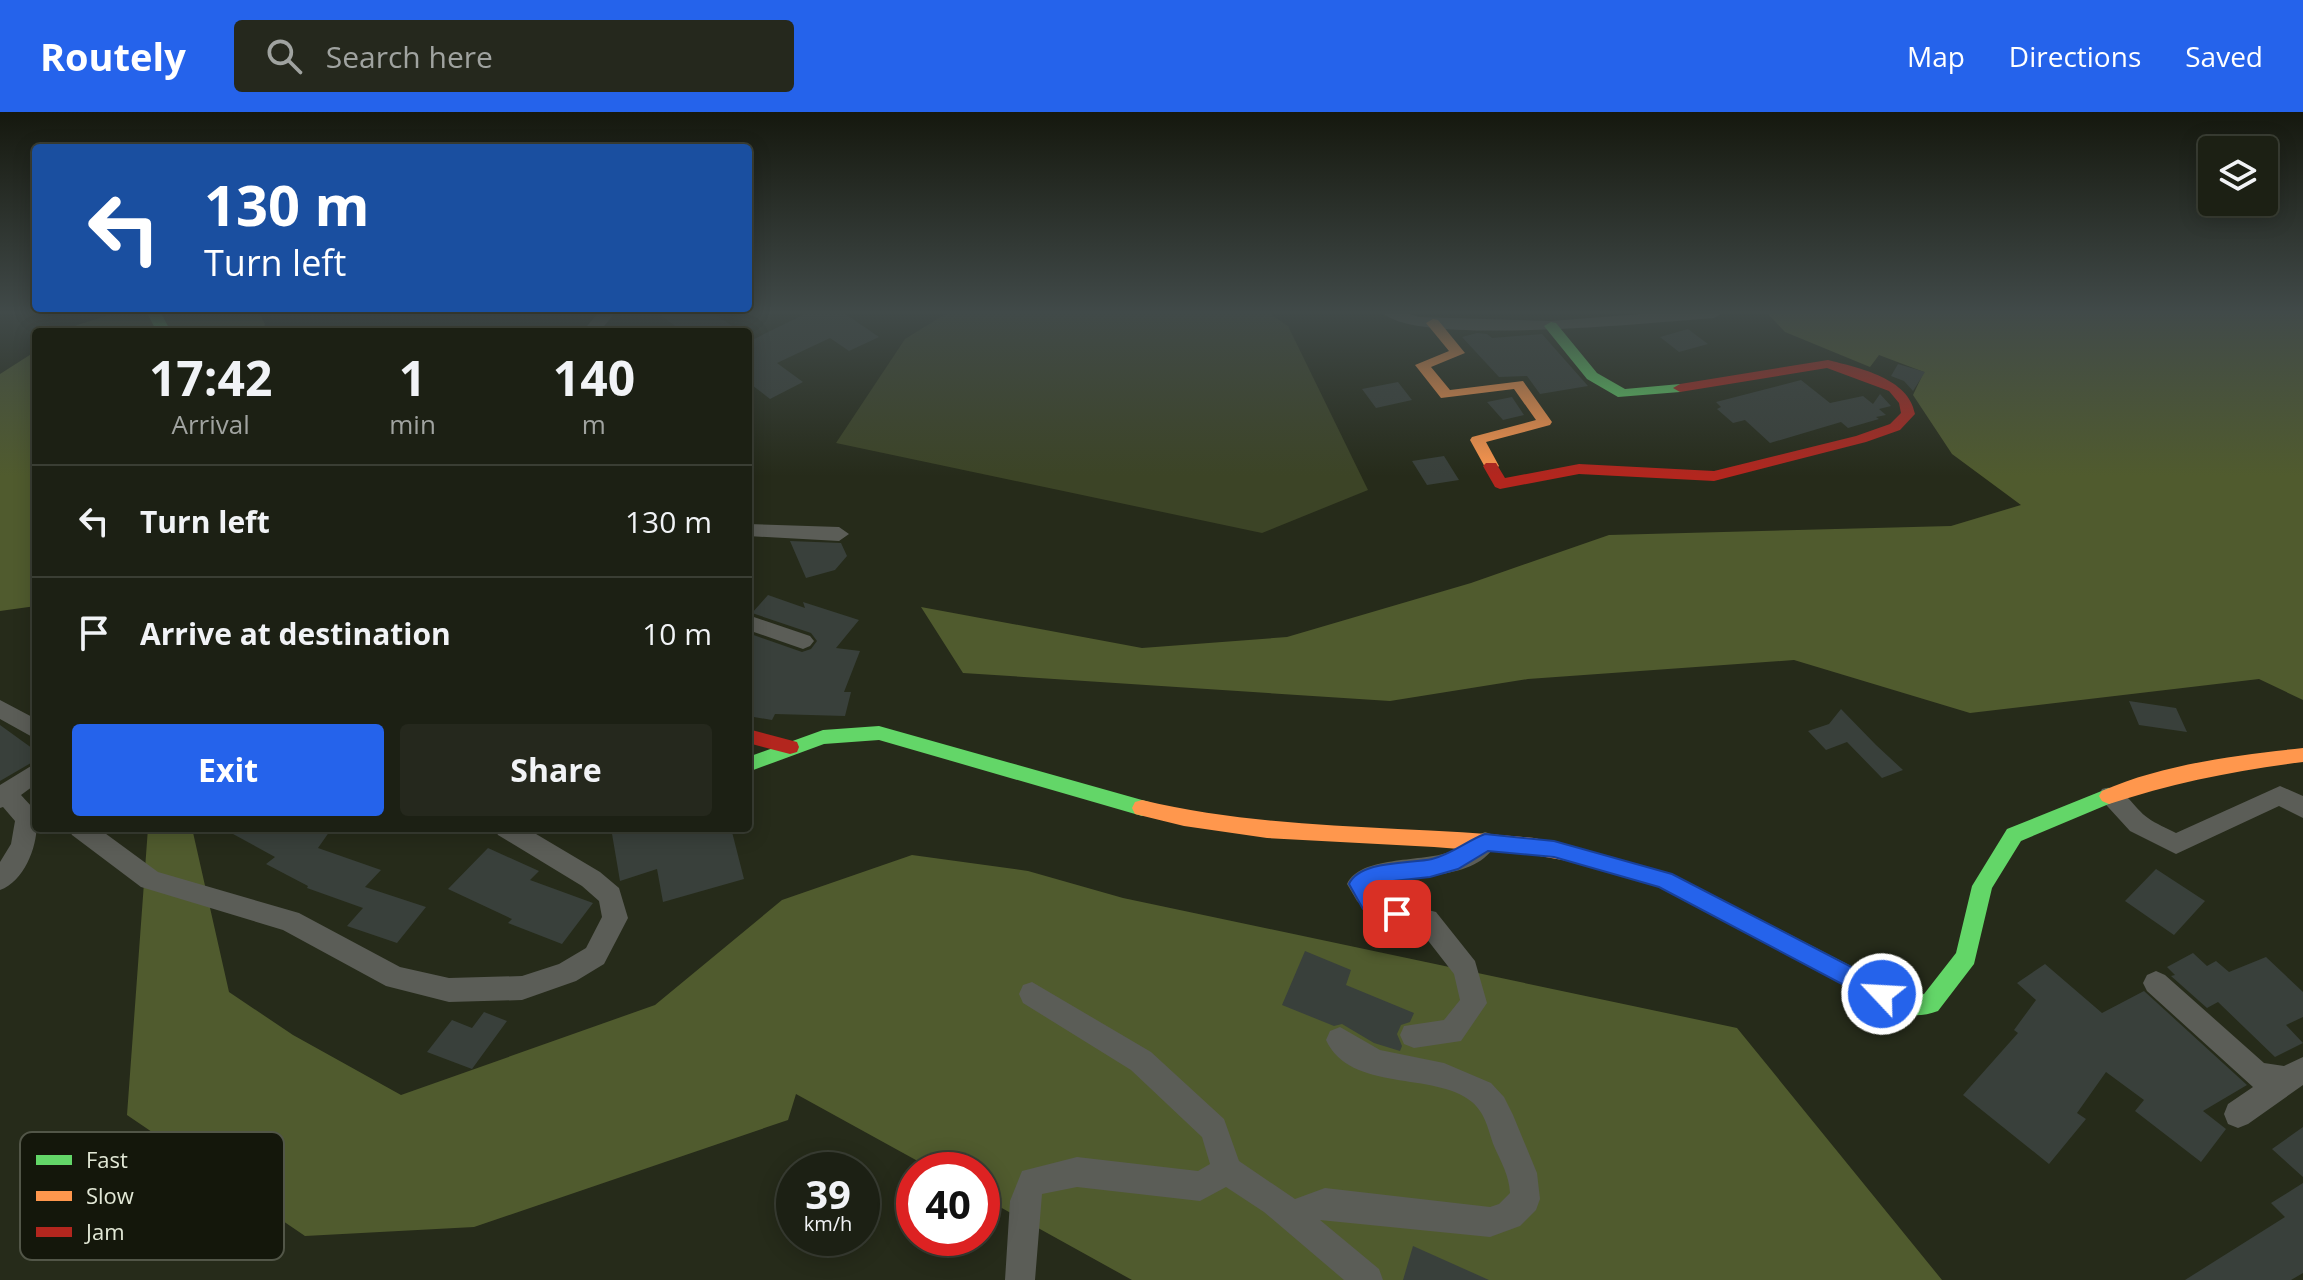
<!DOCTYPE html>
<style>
body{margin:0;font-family:"Open Sans",sans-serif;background:#25281d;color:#f1f3f6;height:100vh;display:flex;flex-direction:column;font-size:30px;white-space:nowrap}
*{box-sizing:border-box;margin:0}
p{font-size:26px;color:#a0a3a0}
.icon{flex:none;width:44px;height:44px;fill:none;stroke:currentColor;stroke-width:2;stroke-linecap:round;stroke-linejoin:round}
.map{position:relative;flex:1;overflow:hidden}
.drawer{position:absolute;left:32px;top:216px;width:720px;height:504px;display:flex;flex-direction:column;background:#1c2014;border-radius:8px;box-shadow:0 4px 20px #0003,0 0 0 2px #3a3e34}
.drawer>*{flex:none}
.hud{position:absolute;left:32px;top:32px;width:720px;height:168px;border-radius:8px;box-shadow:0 4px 20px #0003,0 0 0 2px #3a3e34;background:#1a4fa0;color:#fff;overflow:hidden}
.buttons{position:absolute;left:2198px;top:24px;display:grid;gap:16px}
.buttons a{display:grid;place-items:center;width:80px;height:80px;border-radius:8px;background:#1c2014;box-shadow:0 4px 20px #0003,0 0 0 2px #3a3e34;font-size:40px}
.speed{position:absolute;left:776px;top:1040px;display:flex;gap:16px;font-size:40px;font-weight:700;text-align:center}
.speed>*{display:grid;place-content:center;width:104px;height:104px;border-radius:50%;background:#1c2014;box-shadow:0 4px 20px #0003,0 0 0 2px #3a3e34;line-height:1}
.speed small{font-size:20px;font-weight:400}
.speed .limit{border:12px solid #d22;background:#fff;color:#111}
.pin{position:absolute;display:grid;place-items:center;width:68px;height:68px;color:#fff;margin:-34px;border-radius:16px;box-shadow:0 4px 12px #0006}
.me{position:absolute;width:88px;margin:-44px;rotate:295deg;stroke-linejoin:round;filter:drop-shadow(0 0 6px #0008)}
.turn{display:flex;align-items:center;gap:28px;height:168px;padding:0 40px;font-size:36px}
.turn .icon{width:104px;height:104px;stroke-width:2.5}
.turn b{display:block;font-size:56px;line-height:68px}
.eta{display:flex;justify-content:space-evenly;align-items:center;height:136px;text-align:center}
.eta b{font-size:48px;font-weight:700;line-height:56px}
.cta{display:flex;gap:16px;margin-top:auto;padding:16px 40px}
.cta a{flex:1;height:92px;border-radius:8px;background:#2563eb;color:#fff;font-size:32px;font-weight:700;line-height:92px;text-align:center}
.cta a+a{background:#25281d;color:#f1f3f6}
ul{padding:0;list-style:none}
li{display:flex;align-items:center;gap:24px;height:112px;padding:0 40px;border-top:2px solid #3a3e34}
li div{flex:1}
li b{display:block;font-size:30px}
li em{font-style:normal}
header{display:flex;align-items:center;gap:48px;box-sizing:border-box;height:112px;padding:0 40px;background:#2563eb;color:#fff}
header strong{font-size:38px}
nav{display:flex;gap:44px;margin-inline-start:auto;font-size:28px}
.search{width:560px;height:72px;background:#25281d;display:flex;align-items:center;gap:20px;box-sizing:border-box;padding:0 28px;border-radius:8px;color:#a0a3a0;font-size:30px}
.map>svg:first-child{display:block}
.green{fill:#3c4426}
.forest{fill:#505b2e}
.building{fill:#39403b}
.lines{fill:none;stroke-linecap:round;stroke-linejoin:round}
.street{fill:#5b5d57;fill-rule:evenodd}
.fast{fill:#63d668;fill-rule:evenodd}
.slow{fill:#ff974d;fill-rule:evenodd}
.jam{fill:#b3261e;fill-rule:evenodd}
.route{fill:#2563eb;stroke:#184099;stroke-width:2}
.key{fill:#14170b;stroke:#525648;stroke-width:2}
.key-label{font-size:22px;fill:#e2e8d6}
</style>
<header>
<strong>Routely</strong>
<div class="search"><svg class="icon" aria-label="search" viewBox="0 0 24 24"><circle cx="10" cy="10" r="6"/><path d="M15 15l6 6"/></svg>Search here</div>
<nav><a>Map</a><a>Directions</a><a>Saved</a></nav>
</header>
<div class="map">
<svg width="2303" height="1168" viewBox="0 0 2303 1168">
<rect width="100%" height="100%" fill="#262b1a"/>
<path class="green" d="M947,201H1269L1288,214L1368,378L1262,421L836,331L905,227Z"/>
<path class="forest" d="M116,201H259L265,212L263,220H65L77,213Z
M1767,201H2303V588L2259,567L1970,601L1794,548L1528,567L1390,589L963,561L921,495L1142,536L1287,525L1471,471L1609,423L1951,414L2021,393L1952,342L1913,283L1924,260L1879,243L1870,255L1785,220Z
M36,239V494L0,499V262Z
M148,716H192L229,880L293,923L401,983L655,893L782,788L912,743L1028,759L1123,786L1737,916L1942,1168H1132L982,1085V1058H934L796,982L788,1008L474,1115L305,1124L127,1003Z"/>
<path class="building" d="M658,201H713L741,220H683Z
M807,201H844L879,225L849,239L830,226L777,251L803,270L770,287L748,270V230Z
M1688,217L1708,232L1679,240L1660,225Z
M1477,221L1487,222L1492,226L1542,222L1588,274L1540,282L1527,264L1499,265L1462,225Z
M1898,252L1925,260L1913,279L1904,269L1891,264Z
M1801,268L1830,291L1863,284L1873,292L1880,282L1891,294L1879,297L1886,303L1876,305L1879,307L1848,316L1841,310L1770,331L1745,308L1733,311L1717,297L1721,295L1716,290Z
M1398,270L1412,288L1376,296L1362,277Z
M1512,285L1524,303L1503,308L1487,290Z
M1444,344L1459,368L1427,373L1412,349Z
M790,429L841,431L847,444L835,458L806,466Z
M768,483L805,496L803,490L859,508L836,536L860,539L844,580H851L845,604L775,602L772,608L748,604V521L802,540L811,537L817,529L811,521L752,501Z
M2129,589L2176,596L2187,620L2139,613Z
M1841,597L1876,633L1903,658L1882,666L1847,630L1826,638L1808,619L1829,612Z
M0,613L36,639V648L0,669Z
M222,716H332L318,736L381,758L365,775L426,795L397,831L347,814L363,796L307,776L308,774L266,752L275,745Z
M611,716H731L744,767L663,790L657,757L620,769Z
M488,736L539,759L530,768L593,791L562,832L508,811L512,807L448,777Z
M2156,757L2205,789L2174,823L2125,789Z
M1305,839L1351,858L1346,873L1414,901L1410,910L1401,913L1397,922L1402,934L1400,939L1374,931L1342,912L1334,914L1282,893Z
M2193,841L2207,854L2216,849L2229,860L2266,845L2303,880V905L2286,913L2303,931L2275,945L2218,890L2207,896L2171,864L2175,863L2167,855Z
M2045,852L2102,901L2144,879L2247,973L2203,999L2226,1017L2201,1050L2135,999L2144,988L2106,960L2077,1001L2086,1007L2049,1052L1963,983L2018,921L2014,918L2036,888L2017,871Z
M484,900L507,909L472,957L427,940L452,908L472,916Z
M2303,1015V1065L2272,1037Z
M2303,1071V1161L2291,1168H2185L2285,1105L2271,1091Z
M1413,1134L1489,1168H1403Z"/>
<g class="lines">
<path class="street" d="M598,201H615L599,220H582Z
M1383,201H1406L1419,205L1551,209L1654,201H1722L1714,206C1657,210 1418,235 1383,201Z
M748,412L839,415L849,422L839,429L748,424Z
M748,503L810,524L814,529L810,534L803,537L748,518Z
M0,588L36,607V627L0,607Z
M36,651V672L21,683C26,689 35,696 36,704C40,727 27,768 0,778V750L11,732L15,709L3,695L0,696V673Z
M2280,674L2303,684V706L2279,694L2176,742L2130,719L2098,684L2102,677C2123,670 2132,695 2148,706C2156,712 2167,716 2176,721Z
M68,716H98L158,760L299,801L400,855L449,866L522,864L559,852L586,836L602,805L599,789L582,774L498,723L494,716H526L600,760L619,776L628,806L604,852L576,869L522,888L449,890L386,874L283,818L141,775L72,723Z
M1485,720L1494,723L1497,730C1476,772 1409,759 1376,775L1396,790L1436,800L1475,849L1487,891L1461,929L1414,936L1404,932L1400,923L1404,914L1444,908L1460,888L1454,862L1419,817L1371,802L1357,789L1347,772C1360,744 1420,750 1446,741C1460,737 1471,725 1485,720Z
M2156,859L2165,863L2264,951L2284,954L2303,945V973L2248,1012L2238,1016L2228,1012L2224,1002L2228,992L2253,975L2147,879L2143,871L2147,863Z
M1032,870L1151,940L1224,1007L1239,1049L1295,1087L1325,1076L1490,1095L1499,1092L1510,1081C1509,1063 1501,1050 1494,1034C1488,1018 1486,1002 1472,990C1435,959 1350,981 1326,928L1330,919L1340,915L1380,938L1444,951L1491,971L1504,985L1513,1003L1537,1061L1540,1087L1536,1098L1520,1114L1490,1125L1320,1108L1379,1157L1383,1168H1344L1264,1100L1226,1075L1200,1089L1077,1075L1042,1082L1035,1168H1005L1010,1089L1022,1059L1077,1045L1198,1059L1210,1052L1202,1025L1131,958L1023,891L1019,882L1023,873Z"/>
<path class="fast" d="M147,201H161L171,220H157Z
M1551,210L1556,211L1597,261L1625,277L1680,272L1687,276L1680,280L1618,285L1587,267L1544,214Z
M879,614L1142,688L1149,690L1152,696L1149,702L1142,704L879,628L824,632L748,660V645L823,618Z
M2109,676L2116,679L2119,684L2116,689L2021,729L1992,776L1974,852L1938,899C1925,904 1910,905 1897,900L1660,775L1568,749L1561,747L1558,741L1561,735L1568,733L1672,762L1907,883L1924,882L1956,841L1972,774L2007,717Z"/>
<path class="slow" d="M1433,207L1438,208L1465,241L1431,255L1450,278L1523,269L1552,310L1550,313L1486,330L1499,354L1496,357H1486L1470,328L1472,325L1536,308L1514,277L1441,286L1415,253L1449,239L1426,211Z
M2303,636V650C2237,658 2172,671 2109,692L2102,689L2099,684L2102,679C2163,652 2238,643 2303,636Z
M1142,688C1271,719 1403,713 1534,726L1575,735L1578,741L1575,747L1568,749L1534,743L1434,735L1267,726L1184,714L1135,702L1132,696L1135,690Z"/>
<path class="jam" d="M1828,248C1859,256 1909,266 1915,302L1900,318L1866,330L1714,369L1579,362L1500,377L1495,375L1483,354L1486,351H1496L1505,366L1579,352L1714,359L1856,324L1890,312L1901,301L1899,291L1889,279L1827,256L1680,280L1673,276L1680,272Z
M748,617L797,630L799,635L797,640L790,642L748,631Z"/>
</g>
<linearGradient id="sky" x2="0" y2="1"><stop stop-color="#15180e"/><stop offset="0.55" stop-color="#414a49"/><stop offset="1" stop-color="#414a49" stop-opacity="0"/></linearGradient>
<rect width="2303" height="364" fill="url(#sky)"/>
<path class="route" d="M1485,722L1554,729L1672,762L1890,875L1893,882L1890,889L1882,892L1874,889L1659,775L1554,745L1488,739L1458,757L1430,765L1384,770L1372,776L1378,785L1404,795L1407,802L1404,808L1397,811L1363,797L1349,772C1360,748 1410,752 1432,747C1453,742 1466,729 1485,722Z"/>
<rect x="20" y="1020" width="264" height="128" rx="12" class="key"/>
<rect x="36" y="1043" width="36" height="10" fill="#63d668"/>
<rect x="36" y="1079" width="36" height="10" fill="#ff974d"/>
<rect x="36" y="1115" width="36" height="10" fill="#b3261e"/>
<g class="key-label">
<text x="86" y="1056">Fast</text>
<text x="86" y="1092">Slow</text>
<text x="86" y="1128">Jam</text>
</g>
</svg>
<div class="buttons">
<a><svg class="icon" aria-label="layers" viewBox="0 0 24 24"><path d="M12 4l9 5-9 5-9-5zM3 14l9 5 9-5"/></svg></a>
</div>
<div class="speed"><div>39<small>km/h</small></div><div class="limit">40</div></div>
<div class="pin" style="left:1397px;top:802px;background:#d93025"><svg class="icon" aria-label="arrive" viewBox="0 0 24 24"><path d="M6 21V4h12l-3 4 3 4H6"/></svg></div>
<svg class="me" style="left:1882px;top:882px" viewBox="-20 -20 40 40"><circle r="17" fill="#2563eb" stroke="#fff" stroke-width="3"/><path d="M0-11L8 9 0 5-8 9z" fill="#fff"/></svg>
<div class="hud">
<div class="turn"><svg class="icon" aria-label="left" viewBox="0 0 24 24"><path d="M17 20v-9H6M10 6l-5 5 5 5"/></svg><div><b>130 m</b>Turn left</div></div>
</div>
<section class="drawer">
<div class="eta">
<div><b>17:42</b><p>Arrival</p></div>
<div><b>1</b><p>min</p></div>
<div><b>140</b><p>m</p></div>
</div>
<ul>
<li><svg class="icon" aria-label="left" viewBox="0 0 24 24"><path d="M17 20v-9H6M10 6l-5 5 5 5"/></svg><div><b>Turn left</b></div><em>130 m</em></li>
<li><svg class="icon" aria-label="arrive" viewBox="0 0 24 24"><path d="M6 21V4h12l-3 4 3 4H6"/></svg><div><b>Arrive at destination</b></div><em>10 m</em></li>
</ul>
<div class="cta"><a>Exit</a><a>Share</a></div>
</section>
</div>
